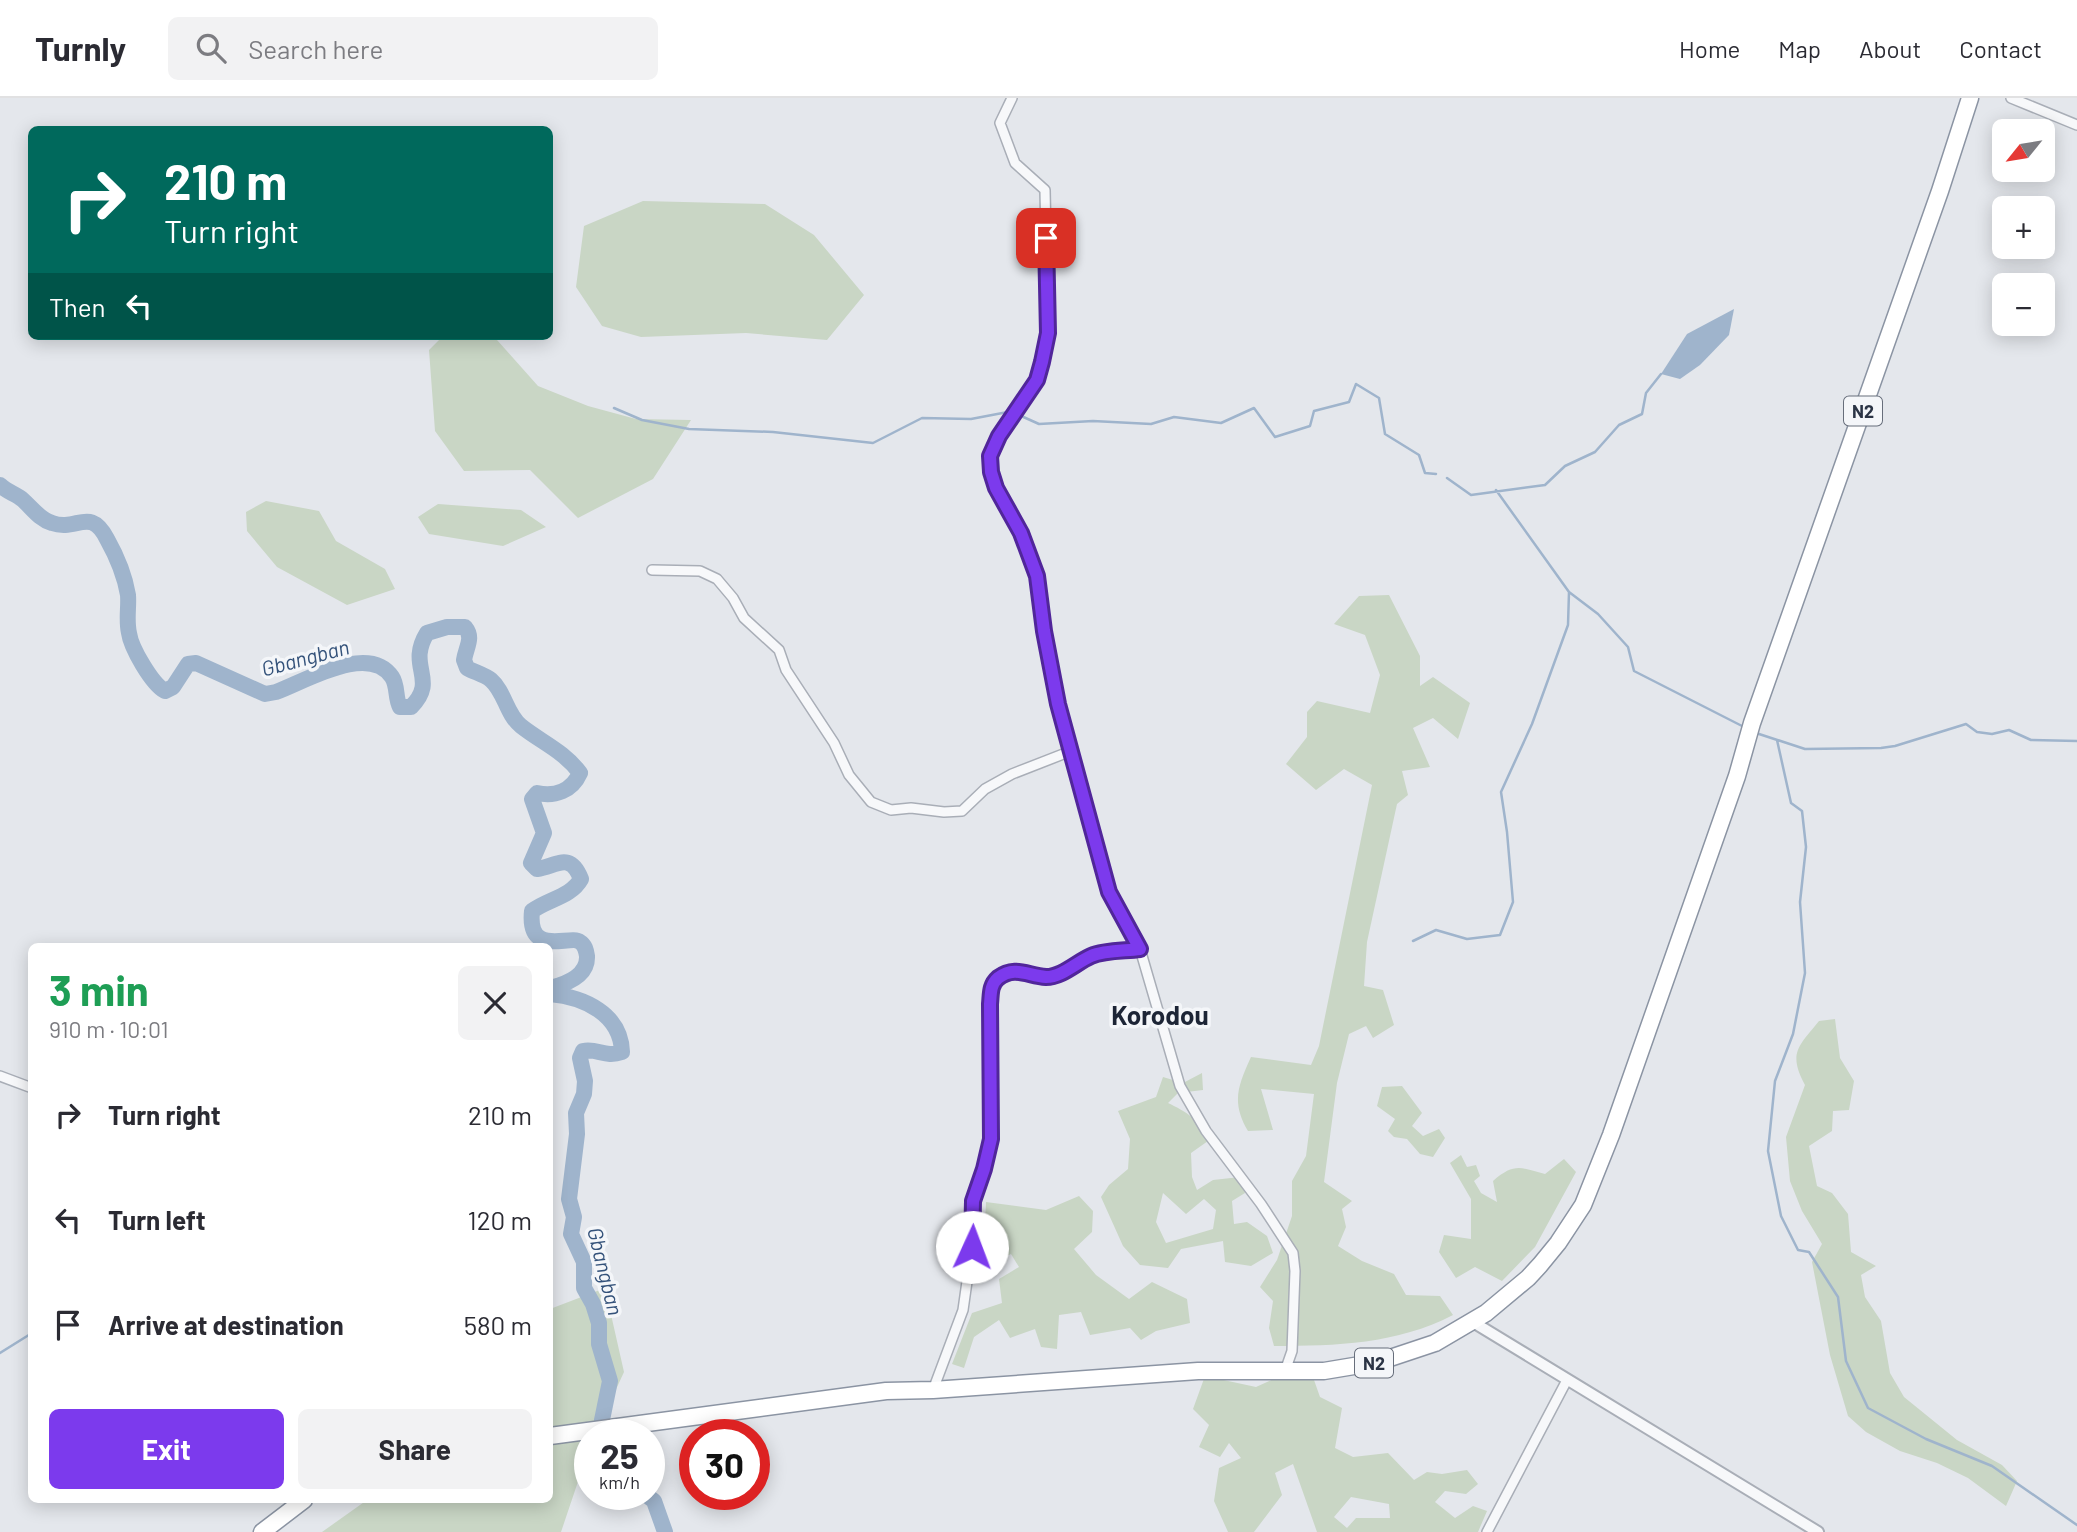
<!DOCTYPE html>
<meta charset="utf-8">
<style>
body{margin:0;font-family:Barlow,sans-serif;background:#f2f2f3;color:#2b2b33;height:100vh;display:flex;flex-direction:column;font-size:26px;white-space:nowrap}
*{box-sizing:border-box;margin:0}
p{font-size:23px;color:#7c7c81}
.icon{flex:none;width:38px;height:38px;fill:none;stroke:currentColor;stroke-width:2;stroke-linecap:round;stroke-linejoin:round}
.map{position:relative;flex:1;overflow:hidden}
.side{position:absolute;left:28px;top:845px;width:525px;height:560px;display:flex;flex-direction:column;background:#fff;border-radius:10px;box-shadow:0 4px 18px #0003}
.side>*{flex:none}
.top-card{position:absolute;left:28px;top:28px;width:525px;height:214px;border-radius:10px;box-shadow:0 4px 18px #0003;background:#00695c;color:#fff;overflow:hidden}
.needle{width:46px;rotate:240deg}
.tools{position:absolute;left:1992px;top:21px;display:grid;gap:14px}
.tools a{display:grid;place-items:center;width:63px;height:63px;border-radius:10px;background:#fff;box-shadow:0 4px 18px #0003;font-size:35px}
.speed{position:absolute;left:574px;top:1321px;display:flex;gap:14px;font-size:35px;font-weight:700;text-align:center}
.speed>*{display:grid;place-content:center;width:91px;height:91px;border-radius:50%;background:#fff;box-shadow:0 4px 18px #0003;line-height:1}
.speed small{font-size:18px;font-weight:400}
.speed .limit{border:10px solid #d22;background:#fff;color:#111}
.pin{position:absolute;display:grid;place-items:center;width:60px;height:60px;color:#fff;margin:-30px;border-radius:14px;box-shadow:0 4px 10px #0006}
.me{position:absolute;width:77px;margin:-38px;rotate:2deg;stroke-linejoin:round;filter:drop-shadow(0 0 5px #0008)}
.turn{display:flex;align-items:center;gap:24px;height:147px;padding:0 21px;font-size:32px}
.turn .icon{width:91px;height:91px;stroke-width:2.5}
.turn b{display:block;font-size:49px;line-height:60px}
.then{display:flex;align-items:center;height:66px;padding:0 21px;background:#0003;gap:14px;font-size:26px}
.round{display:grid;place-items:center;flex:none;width:74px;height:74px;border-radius:10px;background:#f2f2f3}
.headline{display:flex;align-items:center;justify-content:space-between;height:119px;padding:0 21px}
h1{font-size:42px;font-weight:700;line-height:52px;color:#1e9e55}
.button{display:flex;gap:14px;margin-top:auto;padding:14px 21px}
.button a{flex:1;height:80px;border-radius:10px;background:#7c3aed;color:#fff;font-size:28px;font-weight:700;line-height:80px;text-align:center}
.button a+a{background:#f2f2f3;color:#2b2b33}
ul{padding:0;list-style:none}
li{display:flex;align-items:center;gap:21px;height:105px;padding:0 21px}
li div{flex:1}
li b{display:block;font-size:26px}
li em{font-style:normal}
header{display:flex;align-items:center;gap:42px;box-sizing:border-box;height:98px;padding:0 35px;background:#fff;border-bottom:2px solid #e1e1e2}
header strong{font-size:33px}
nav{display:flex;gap:38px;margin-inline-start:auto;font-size:24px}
.search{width:490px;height:63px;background:#f2f2f3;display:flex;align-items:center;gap:18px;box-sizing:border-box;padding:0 24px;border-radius:10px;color:#7c7c81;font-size:26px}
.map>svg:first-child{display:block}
.green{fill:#c9d6c5;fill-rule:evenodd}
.water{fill:#9fb4cc}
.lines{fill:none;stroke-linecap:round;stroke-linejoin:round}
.stream{stroke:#9fb4cc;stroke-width:2.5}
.river{stroke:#9fb4cc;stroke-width:16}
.minor-casing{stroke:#a9aeb7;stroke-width:12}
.tertiary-casing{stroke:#a9aeb7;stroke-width:14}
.trunk-casing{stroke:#8b94a3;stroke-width:19}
.minor{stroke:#f7f8fa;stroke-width:9}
.tertiary{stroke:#f7f8fa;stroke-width:10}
.trunk{stroke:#fff;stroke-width:16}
.route-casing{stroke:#51269a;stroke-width:18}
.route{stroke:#7c3aed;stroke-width:12}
.labels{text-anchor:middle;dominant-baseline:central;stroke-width:7;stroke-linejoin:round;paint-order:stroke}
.shield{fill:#f4f6f9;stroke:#676e7b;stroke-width:2}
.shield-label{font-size:18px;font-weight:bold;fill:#2b3445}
.water-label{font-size:21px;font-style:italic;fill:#34527a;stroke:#f4f6f9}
.district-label{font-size:26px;font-weight:bold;fill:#1d2536;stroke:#f4f6f9}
</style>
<header>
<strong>Turnly</strong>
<div class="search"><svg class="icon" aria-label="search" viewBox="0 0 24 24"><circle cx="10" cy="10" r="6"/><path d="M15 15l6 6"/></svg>Search here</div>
<nav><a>Home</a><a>Map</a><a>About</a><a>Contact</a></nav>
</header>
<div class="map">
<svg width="2077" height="1434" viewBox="0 0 2077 1434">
<rect width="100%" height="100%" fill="#e4e7ec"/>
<path class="green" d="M643,103L765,106L814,137L864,197L827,242L746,235L641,239L602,228L576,189L584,128Z
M443,238H489L497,242L538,288L588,308L636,321L691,322L653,381L578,420L530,372L464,373L435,333L429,252Z
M266,403L319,413L336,443L385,471L395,491L347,507L277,469L247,433L246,414Z
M438,406L521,412L546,429L503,448L429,436L418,419Z
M1389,497L1420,558V588L1433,579L1470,605L1458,641L1433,620L1413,630L1430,669L1402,673L1408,697L1397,706L1367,844L1364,888L1383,892L1394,927L1373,940L1366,928L1349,936L1337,985L1324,1084L1352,1103L1342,1111L1346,1129L1338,1148L1362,1163L1394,1176L1406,1197L1440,1198L1453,1217C1397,1246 1336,1248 1274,1248L1269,1230L1273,1203L1260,1189L1277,1162L1292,1118V1083L1306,1058L1314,996L1261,991L1273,1032L1248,1033C1231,1004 1238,988 1251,959L1311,967L1319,948L1372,687L1344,671L1316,692L1286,666L1307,639V614L1317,603L1370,615L1380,577L1365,537L1334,526L1359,498Z
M1835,921L1840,960L1854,983L1849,1012L1833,1013L1832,1033L1809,1048L1817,1088L1832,1095L1848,1116L1851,1154L1876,1168L1861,1177L1865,1199L1881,1223L1890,1275L1904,1299L1957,1342L2002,1367L2017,1383L2006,1408L1968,1380L1937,1365L1900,1353L1866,1334L1848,1318L1830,1257L1812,1164L1822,1146L1802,1113L1790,1083L1786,1039L1805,987C1788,955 1798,949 1819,923Z
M1202,975L1203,992L1178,995L1168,1005C1185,1013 1204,1024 1208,1043L1191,1055L1192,1079L1197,1092L1213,1082L1240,1079L1245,1095L1232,1103L1234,1126L1247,1124L1267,1138L1273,1155L1251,1168L1225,1164L1223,1143L1181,1151L1168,1170L1140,1167L1123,1148L1101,1099L1109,1087L1128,1071L1130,1041L1118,1013L1156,999L1163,979L1183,985ZM1163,1095L1186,1116L1204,1101L1216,1112L1213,1131L1166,1145L1156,1124Z
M1402,988L1422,1015L1412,1028L1423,1038L1439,1031L1445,1040L1433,1059L1420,1056L1407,1041L1394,1039L1388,1033L1395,1021L1377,1008L1382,989Z
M1461,1057L1467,1069L1476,1067L1480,1078L1474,1083L1481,1095L1497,1104L1493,1083C1514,1065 1520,1069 1545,1076L1564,1061L1576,1074L1535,1149L1502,1183L1475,1169L1456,1180L1439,1154L1444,1137L1471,1141V1101L1450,1065Z
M1079,1098L1093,1113L1092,1134L1074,1151L1096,1177L1129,1201L1152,1184L1187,1201L1190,1225L1156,1233L1141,1242L1130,1230L1090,1237L1081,1214L1059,1217L1057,1251L1041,1249L1035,1231L1010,1240L999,1222L974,1239L964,1270L952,1266L972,1215L1002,1205L999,1181L1019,1169L1011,1156L983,1169L986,1104L1046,1112Z
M605,1190L624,1274L595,1337H590V1348L561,1434H322L367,1402H550V1211Z
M1205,1278L1256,1289L1280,1278L1314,1282L1320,1299L1342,1310L1335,1350L1353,1359L1388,1355L1414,1382L1427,1374L1442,1376L1467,1372L1478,1386L1466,1396L1445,1393L1435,1404L1455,1420L1473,1408L1487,1413L1478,1434H1317L1293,1366L1275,1375L1282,1397L1254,1434H1228L1214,1403L1219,1370L1241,1360L1229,1345L1220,1359L1199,1349L1209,1327L1193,1311ZM1351,1399L1389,1406L1390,1420H1356L1347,1430L1334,1419Z"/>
<path class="water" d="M1734,211L1729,237L1700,267L1680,281L1661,276L1687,236Z"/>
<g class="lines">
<path class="stream" d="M614,310L642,322L689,331L773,334L873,345L922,320L971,321L1013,313
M1019,317L1039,326L1093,323L1151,326L1174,319L1221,325L1254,310L1275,339L1310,328L1314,313L1349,304L1356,286L1379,300L1385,336L1419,357L1425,375L1436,376
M1447,380L1471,397L1545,387L1565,368L1595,354L1619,327L1642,316L1646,295L1661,276
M1496,392L1569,494L1598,516L1628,549L1634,573L1744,629
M1756,635L1805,651L1881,650L1895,648L1966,626L1977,634L1992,636L2009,632L2031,642L2077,643
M1777,642L1791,705L1802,713L1806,749L1800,804L1805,875L1793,936L1775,983L1768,1053L1781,1118L1798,1152L1809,1154L1838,1199L1846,1263L1868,1310L1926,1341L1992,1368L2077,1427
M1413,843L1436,832L1467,841L1500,837L1513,804L1507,734L1501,694L1532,626L1568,527L1569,494
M0,1255L32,1235"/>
<path class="river" d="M0,387C7,394 16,396 23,402C32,410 39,421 52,425C77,434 90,408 107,441C116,457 125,479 128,497C129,509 126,522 129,535C131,550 152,586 165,593L173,589L188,566L196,565L265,596L276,594C304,584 369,544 392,579C398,588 395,600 400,609H411C439,581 406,569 427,535L447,529H465C474,540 466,549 464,562L467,570C474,574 485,577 491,582C505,594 506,616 521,628C541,644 564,653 580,675C572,693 555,699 537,695L532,701L544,735L531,765L537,771C557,768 570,753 581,781C571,799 548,801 532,813C527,860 570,836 580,844C585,847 586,852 587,858C588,878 566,886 550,890
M550,896C584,899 621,916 622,954C605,960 598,950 583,953L580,960L585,983L584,996L576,1015L577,1036L569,1101L574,1119L571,1136L584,1164V1190L593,1206L599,1225V1246L610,1283L602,1322L608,1337
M645,1396L654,1403L665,1434"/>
<defs>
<path id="minor" d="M1012,0L1000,25L1015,65L1045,92L1048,235L1042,264L1037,282L999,338L990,358L991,374L996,390L1021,435L1037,478L1044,533L1058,606L1109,794L1140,851L1180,988L1206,1033L1261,1106L1293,1155L1295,1173L1292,1253L1285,1273
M2011,0L2077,27
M652,472L700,473L717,481L733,500L744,520L779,552L786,572L834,645L849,677L871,704L891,712L911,710L944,714L962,713L985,691L1012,676L1071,653
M0,978L32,990
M933,1292L963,1212L972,1148L973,1103L984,1071L991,1041L992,998L989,951L991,891L996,882L1009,874L1022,873L1047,879L1065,873L1093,857L1140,851
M1487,1434L1567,1282"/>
<path id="tertiary" d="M1473,1224L1818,1434"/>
<path id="trunk" d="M550,1338L886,1293L933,1292L1198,1273H1324L1378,1264L1435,1245L1486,1215L1528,1180L1540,1167L1558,1145L1583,1107L1611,1037L1737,678L1752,625L1940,93L1970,0
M262,1434L304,1402"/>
</defs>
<use href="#minor" class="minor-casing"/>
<use href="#tertiary" class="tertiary-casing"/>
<use href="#trunk" class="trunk-casing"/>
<use href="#minor" class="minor"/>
<use href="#tertiary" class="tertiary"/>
<use href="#trunk" class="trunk"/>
</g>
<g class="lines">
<defs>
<path id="route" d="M972,1149L973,1103L984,1071L991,1041L990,906C991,896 990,887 998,880C1015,867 1028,878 1046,879C1062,879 1077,864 1091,858C1105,852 1125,853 1140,851L1109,794L1058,606L1044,533L1037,478L1021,435L996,390L991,374L990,358L999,338L1037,282L1042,264L1048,235L1046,140"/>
</defs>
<use href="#route" class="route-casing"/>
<use href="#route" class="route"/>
</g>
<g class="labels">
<g class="shield">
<rect x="1844" y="298.5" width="38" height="29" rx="5"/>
<rect x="1355" y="1250.5" width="38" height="29" rx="5"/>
</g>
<g class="shield-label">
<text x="1863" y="313">N2</text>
<text x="1374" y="1265">N2</text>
</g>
<g class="water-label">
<text transform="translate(305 559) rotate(-15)">Gbangban</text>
<text transform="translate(606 1173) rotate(76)">Gbangban</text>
</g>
<g class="district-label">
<text x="1160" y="916">Korodou</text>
</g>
</g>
</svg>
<div class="tools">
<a><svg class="needle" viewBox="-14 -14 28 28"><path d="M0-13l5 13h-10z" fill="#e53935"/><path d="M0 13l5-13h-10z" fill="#7c7c81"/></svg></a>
<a>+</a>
<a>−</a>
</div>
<div class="speed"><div>25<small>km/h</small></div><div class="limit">30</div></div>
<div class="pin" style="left:1046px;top:140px;background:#d93025"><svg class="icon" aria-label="arrive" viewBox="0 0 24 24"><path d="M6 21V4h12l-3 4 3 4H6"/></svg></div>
<svg class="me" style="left:972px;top:1149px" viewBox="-20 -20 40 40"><circle r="19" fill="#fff"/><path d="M0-13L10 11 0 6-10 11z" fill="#7c3aed"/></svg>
<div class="top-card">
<div class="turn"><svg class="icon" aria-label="right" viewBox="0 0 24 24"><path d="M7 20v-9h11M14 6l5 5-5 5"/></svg><div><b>210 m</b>Turn right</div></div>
<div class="then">Then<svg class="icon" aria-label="left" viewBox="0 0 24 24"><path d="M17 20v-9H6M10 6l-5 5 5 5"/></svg></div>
</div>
<section class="side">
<div class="headline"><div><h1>3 min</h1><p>910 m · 10:01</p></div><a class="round"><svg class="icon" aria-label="close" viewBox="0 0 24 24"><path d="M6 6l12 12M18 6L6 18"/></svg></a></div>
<ul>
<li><svg class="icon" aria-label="right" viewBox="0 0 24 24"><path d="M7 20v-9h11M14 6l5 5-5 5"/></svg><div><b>Turn right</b></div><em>210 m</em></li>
<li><svg class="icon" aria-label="left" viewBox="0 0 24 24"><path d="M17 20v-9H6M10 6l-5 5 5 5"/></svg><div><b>Turn left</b></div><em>120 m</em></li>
<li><svg class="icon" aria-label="arrive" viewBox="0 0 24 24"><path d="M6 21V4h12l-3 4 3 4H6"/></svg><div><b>Arrive at destination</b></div><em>580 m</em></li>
</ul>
<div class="button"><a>Exit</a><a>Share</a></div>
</section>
</div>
